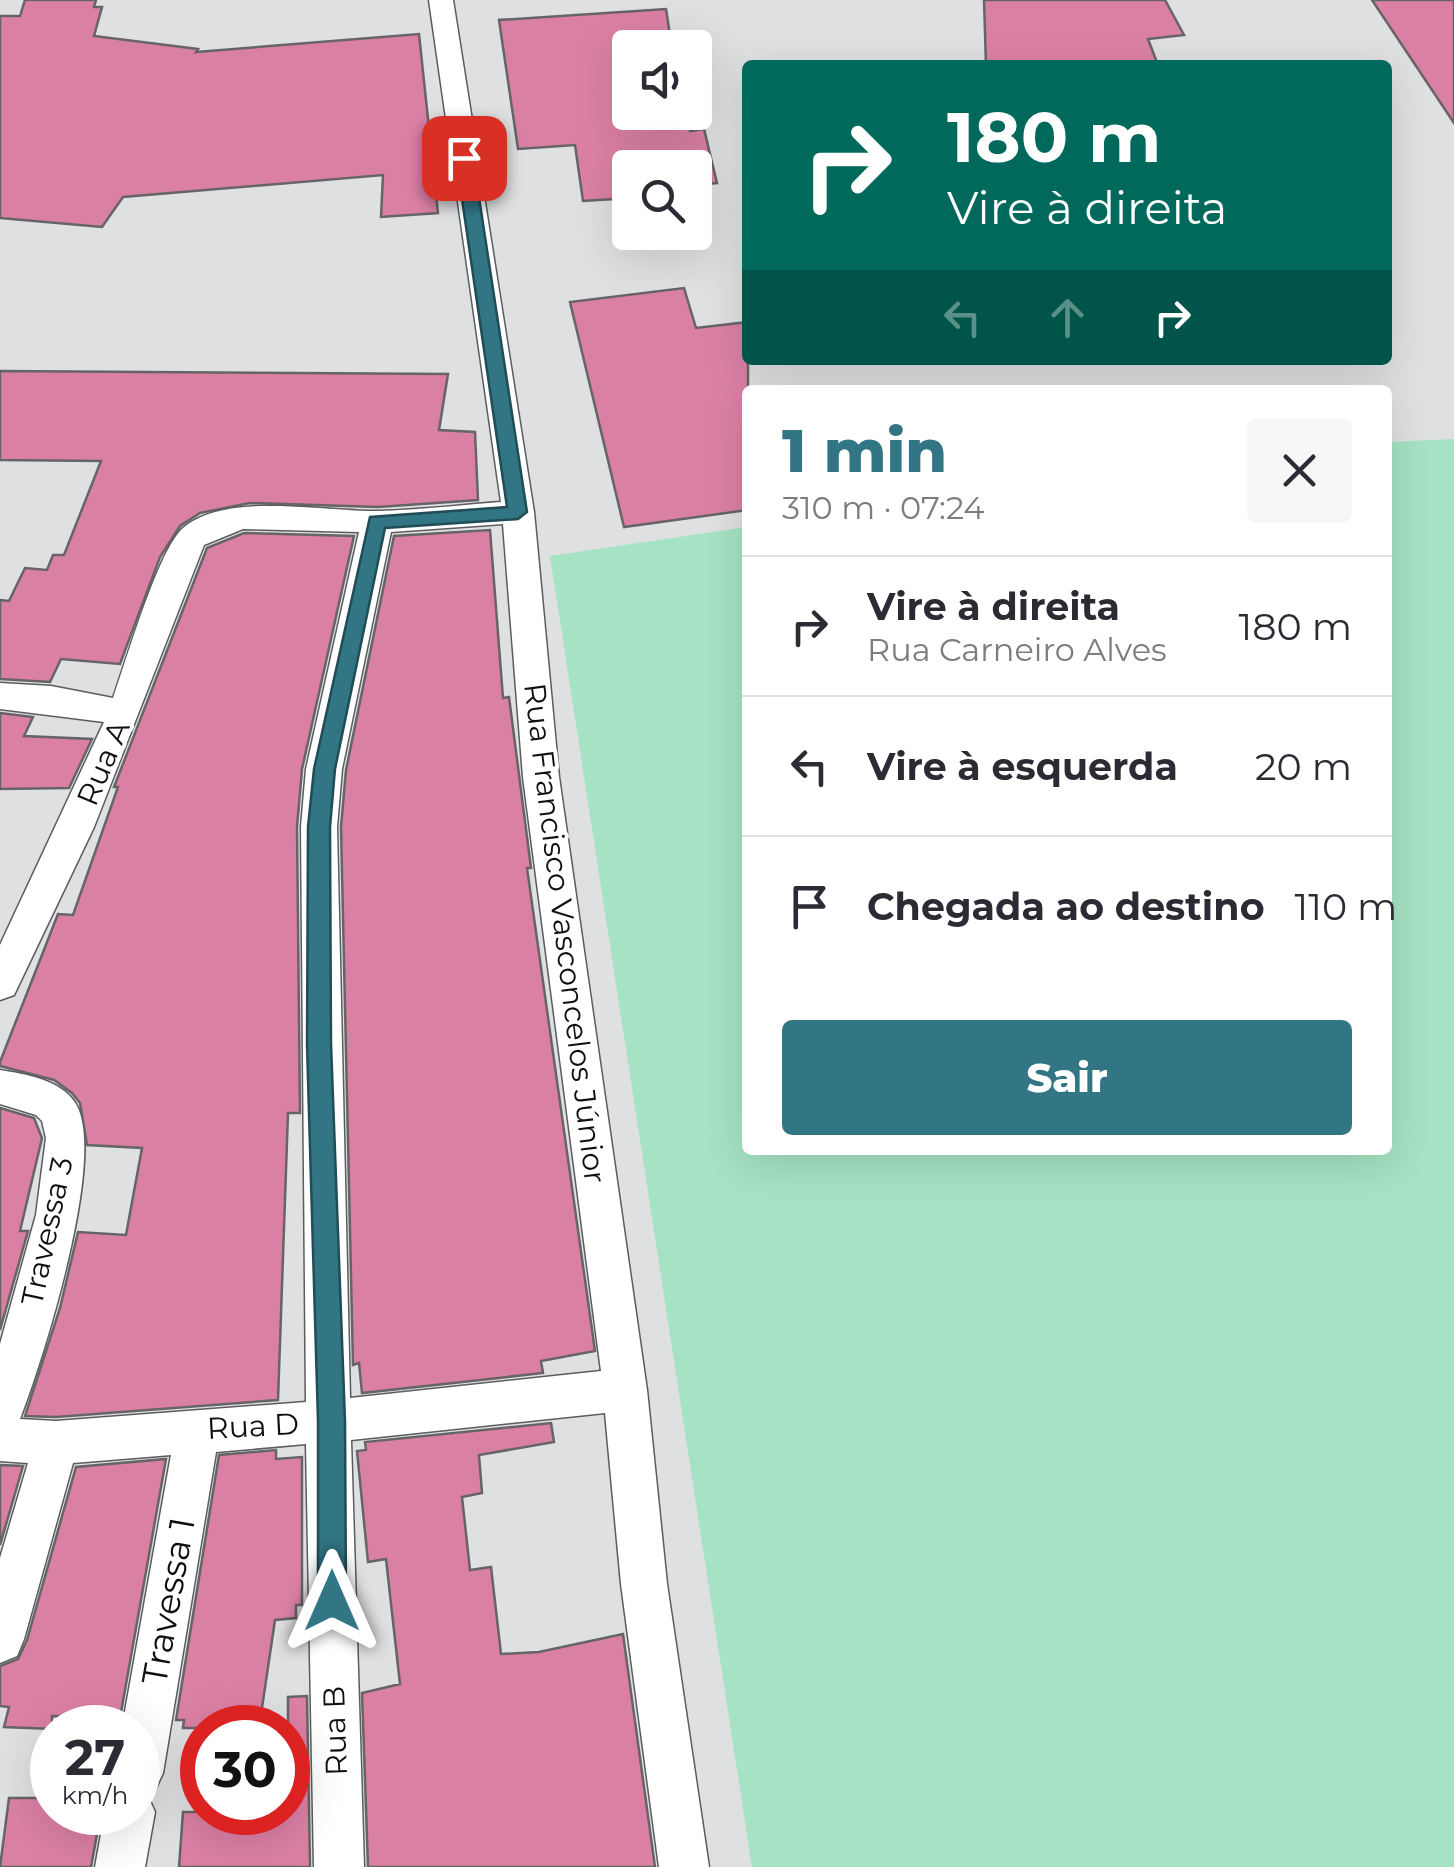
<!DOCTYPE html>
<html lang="pt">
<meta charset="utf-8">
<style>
body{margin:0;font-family:Montserrat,sans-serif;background:#f7f7f7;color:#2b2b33;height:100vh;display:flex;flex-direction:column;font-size:38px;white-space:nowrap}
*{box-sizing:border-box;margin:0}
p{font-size:32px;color:#7c7c81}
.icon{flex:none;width:55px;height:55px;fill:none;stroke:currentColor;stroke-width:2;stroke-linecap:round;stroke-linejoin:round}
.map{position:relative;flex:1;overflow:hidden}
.side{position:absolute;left:742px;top:385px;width:650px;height:770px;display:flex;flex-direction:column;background:#fff;border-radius:10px;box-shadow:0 10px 40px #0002}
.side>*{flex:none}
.guide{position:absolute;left:742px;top:60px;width:650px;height:305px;border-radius:10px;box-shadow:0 10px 40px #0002;background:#00695c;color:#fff;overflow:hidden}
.controls{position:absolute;left:612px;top:30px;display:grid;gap:20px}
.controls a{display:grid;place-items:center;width:100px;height:100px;border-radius:10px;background:#fff;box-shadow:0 10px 40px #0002;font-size:50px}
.speed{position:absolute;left:30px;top:1705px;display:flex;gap:20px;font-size:50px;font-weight:700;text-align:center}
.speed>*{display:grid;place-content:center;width:130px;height:130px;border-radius:50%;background:#fff;box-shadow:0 10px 40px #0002;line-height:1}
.speed small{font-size:25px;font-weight:400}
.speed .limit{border:15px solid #d22;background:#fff;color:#111}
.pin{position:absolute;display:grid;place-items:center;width:85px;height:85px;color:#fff;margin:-42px;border-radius:20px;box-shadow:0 5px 15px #0006}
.me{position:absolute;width:110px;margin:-55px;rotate:0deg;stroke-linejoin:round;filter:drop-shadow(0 0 8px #0008)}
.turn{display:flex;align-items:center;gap:35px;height:210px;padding:0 40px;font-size:45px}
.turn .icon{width:130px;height:130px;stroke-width:2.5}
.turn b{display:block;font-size:70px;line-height:85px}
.lanes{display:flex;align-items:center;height:95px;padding:0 40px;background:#0003;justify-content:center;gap:50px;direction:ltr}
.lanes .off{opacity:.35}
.round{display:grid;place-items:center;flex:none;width:105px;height:105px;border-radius:10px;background:#f7f7f7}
.overview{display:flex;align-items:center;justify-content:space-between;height:170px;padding:0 40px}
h1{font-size:60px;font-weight:800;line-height:75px;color:#327685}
.button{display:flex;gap:20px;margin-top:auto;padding:20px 40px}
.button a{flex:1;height:115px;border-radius:10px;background:#327685;color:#fff;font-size:40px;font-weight:800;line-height:115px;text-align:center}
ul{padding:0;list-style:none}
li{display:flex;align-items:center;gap:30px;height:140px;padding:0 40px;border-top:2px solid #e1e1e2}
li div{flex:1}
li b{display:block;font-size:38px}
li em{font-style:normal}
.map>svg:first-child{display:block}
.green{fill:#a6e2c4}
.building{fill:#db80a5;stroke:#676465;stroke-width:2.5}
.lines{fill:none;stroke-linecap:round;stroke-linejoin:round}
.minor-casing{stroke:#5b5c5f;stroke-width:3}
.minor{fill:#fff;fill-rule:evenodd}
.route{fill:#327685;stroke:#204d56;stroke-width:2.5}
.labels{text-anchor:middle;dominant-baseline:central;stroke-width:8;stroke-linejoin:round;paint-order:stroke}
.street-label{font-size:30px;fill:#0f0f10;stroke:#fff}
.near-street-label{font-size:35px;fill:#0f0f10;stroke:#fff}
</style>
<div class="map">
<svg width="1454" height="1867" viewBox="0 0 1454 1867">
<rect width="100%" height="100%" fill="#dfe0e2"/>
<path class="green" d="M1454,439V1867H752L550,556L747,527L748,1150H1388V442Z"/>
<path class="building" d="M25,0H96L94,7H102L94,36L198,49L196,52L419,34L438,213L381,217L383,175L123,197L102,227L0,218V16H20Z
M984,0H1165L1184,35L1148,39L1158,65H986Z
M1372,0H1454V123Z
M666,9L672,48H630V112H686L690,131L704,129L717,183L704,184L706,192L695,193V168H630V198L583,201L575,145L518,149L499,20Z
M684,288L696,328L748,322V510L624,527L570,302Z
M0,371L448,374L439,430L475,432L478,500L378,507L250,503L200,513L180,526L160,557L120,664L61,659L50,682L0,679V600L9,601L25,568L47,570L53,555H64L101,461L0,460Z
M490,530L503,698L509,697L531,868H527L595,1351L541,1361L543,1373L362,1393L359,1363L353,1365L341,827L346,770L394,536Z
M244,533L354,536L302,769L297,827L300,1113H288L278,1400L56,1417L25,1416L60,1308L78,1232L126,1235L142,1148L87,1145L80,1103L72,1093L54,1080L0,1066V1062L58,914L73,915L118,787H114L207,548Z
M0,713L33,717L24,736L92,739L69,788L0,789Z
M0,1108L34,1118L42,1138L20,1231H28L0,1330Z
M551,1423L554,1442L479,1455L482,1493L462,1497L470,1570L491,1567L501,1654L539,1652L623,1634L655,1867H368L362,1693L400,1684L386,1559L368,1562L357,1451L366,1450L365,1442Z
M276,1450V1459L302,1457V1605H296V1618L275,1620L259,1728H183L184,1720H176L219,1455Z
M166,1459L120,1718L52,1716V1729L4,1727L9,1707L0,1706V1666L18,1659L27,1640L76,1467Z
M0,1465L23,1466L0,1545Z
M307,1696L310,1867H179L183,1812H288V1697Z
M9,1798H52V1812H101L91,1867H0Z"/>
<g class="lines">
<defs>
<path id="minor" d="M429,0H453L534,512L559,777L647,1390L667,1584L709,1867H659L621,1584L605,1413L351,1440L364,1867H314L306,1444L216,1452L163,1773L155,1790L147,1794L155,1812L145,1867H95L105,1812H138V1728H122L171,1455L73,1463L24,1639L17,1656L0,1663V1558L28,1463L0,1461V1344L36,1215L46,1138L42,1121L36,1115L0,1104V1070C25,1074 62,1080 76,1104C107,1157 43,1360 20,1419L56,1421L306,1402L301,827L306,769L359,532L243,529L204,545L94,827L14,995L0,1000V945L104,722L0,709V683L51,686L113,698C126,662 158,550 183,528C226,491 325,512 378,511C419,510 460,505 501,502ZM503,524L523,777L601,1371L350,1398L337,827L342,769L391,532Z"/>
</defs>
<use href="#minor" class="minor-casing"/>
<use href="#minor" class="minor"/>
</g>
<path class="route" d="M464,153L473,158L527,512L518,519L385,528L335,769L330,827L331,1044L345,1421L346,1601L342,1611L332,1615L322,1611L318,1601V1421L307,1044L308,827L314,769L370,517L507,507L456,158Z"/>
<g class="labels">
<g class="street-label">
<text transform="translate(103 763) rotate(-67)">Rua A</text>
<text transform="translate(565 933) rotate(83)">Rua Francisco Vasconcelos Júnior</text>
<text transform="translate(47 1231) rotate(-78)">Travessa 3</text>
<text transform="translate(253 1426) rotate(-3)">Rua D</text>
<text transform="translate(335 1731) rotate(-92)">Rua B</text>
</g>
<g class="near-street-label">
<text transform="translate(168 1601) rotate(-80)">Travessa 1</text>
</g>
</g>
</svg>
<div class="controls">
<a><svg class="icon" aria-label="sound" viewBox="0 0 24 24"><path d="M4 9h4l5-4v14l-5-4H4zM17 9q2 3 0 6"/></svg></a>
<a><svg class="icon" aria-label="search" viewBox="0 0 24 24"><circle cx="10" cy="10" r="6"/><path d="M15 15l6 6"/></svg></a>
</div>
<div class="speed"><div>27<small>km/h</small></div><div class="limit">30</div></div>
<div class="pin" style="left:464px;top:158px;background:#d93025"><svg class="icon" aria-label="arrive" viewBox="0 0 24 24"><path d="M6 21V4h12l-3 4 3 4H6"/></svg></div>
<svg class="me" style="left:332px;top:1601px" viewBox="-20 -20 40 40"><path d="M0-17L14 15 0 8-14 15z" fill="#327685" stroke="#fff" stroke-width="4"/></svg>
<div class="guide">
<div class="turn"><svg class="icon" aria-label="right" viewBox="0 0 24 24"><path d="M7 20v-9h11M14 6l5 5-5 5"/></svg><div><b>180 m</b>Vire à direita</div></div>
<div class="lanes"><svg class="icon off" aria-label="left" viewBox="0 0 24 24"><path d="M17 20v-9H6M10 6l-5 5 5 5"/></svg><svg class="icon off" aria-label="ahead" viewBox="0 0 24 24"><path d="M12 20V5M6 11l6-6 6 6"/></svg><svg class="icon" aria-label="right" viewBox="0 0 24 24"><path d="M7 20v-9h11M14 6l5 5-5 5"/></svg></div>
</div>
<section class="side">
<div class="overview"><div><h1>1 min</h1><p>310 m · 07:24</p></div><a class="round"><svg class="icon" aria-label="close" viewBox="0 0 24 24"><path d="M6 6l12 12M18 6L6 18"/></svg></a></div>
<ul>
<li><svg class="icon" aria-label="right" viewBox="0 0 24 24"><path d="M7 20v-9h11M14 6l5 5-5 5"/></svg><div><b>Vire à direita</b><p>Rua Carneiro Alves</p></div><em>180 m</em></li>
<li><svg class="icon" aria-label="left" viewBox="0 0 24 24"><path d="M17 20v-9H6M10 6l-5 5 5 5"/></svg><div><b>Vire à esquerda</b></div><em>20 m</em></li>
<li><svg class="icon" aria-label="arrive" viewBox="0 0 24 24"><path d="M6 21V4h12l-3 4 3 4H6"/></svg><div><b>Chegada ao destino</b></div><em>110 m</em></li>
</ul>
<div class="button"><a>Sair</a></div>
</section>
</div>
